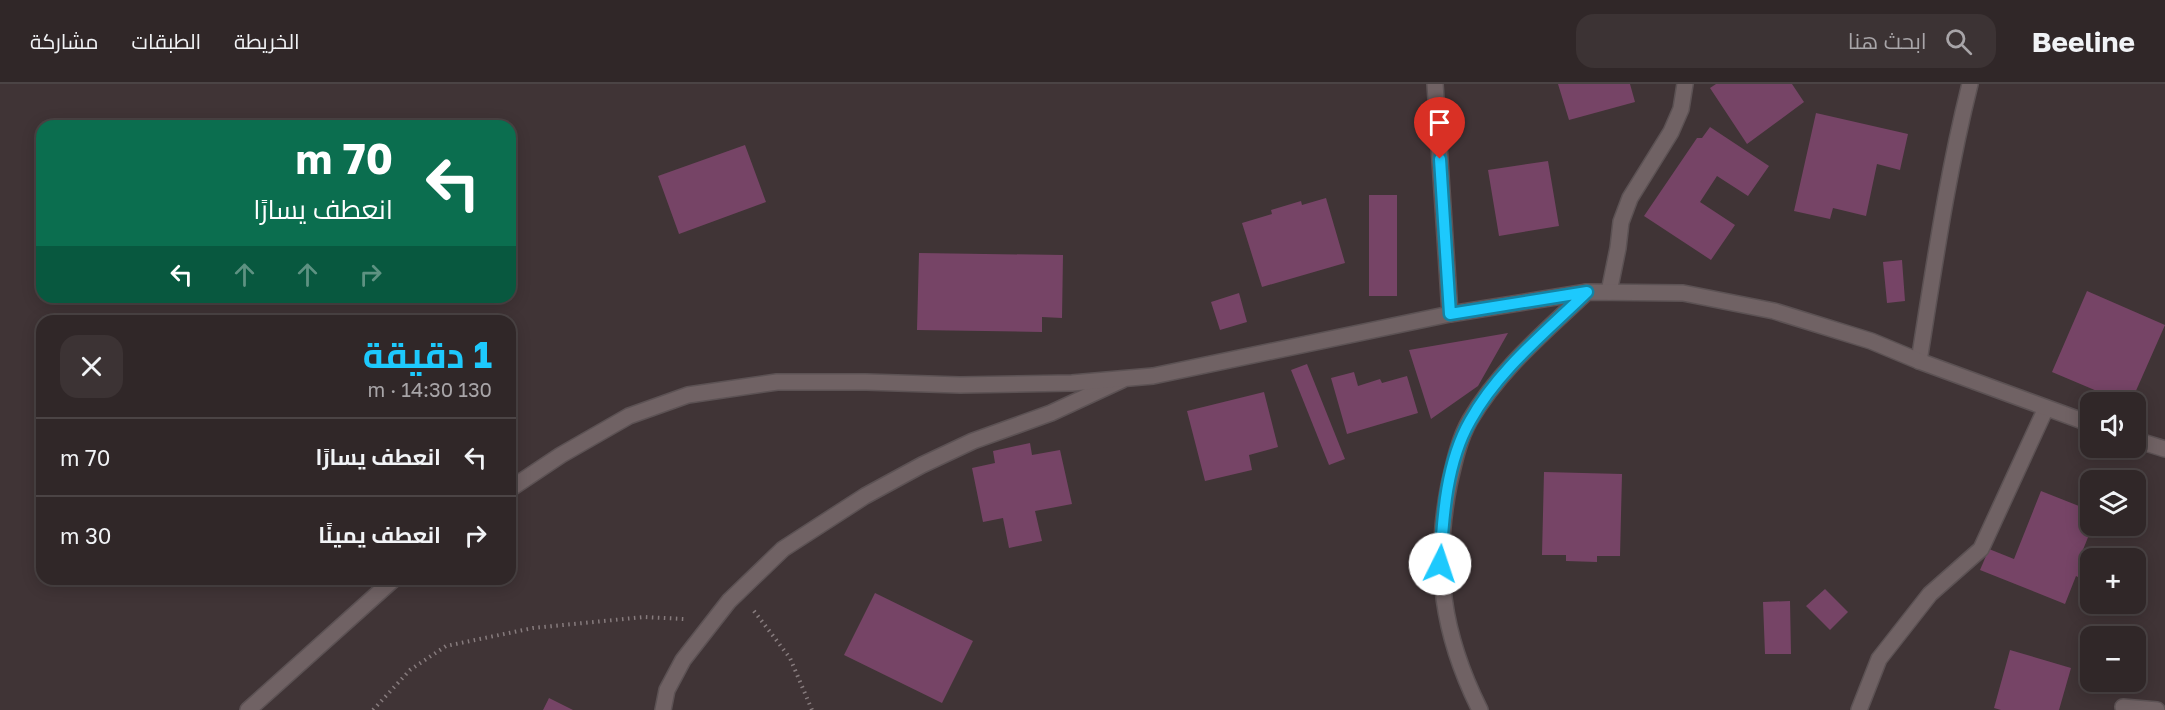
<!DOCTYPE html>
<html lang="ar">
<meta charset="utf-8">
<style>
body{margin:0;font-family:"Golos Text",Cairo,sans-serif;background:#3c3334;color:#f1f3f6;direction:rtl;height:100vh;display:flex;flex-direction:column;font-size:22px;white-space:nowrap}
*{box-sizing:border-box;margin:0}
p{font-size:20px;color:#a8a5a8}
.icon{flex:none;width:33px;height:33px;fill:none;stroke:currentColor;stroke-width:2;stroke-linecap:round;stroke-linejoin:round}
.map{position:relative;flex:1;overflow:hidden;direction:ltr}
.panel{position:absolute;left:36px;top:231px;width:480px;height:270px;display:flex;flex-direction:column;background:#302728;border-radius:18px;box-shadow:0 3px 15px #0003,0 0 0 2px #4b4445;direction:rtl}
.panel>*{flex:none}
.banner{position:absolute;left:36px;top:36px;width:480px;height:183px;border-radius:18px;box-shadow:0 3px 15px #0003,0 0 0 2px #4b4445;direction:rtl;background:#0b6e4f;color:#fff;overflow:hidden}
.controls{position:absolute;left:2080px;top:308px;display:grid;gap:12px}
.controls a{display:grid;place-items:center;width:66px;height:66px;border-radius:12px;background:#302728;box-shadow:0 3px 15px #0003,0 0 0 2px #4b4445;font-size:30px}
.pin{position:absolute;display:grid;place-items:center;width:51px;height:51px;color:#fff;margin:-62px -26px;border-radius:50% 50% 50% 0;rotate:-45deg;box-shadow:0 0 6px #0007}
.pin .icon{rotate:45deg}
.me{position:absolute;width:66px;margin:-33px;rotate:4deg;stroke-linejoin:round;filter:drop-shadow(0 0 4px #0008)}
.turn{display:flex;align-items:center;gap:21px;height:126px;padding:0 24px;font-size:27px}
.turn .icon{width:78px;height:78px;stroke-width:2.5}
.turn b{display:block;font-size:42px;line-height:51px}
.lanes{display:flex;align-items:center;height:57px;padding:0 24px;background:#0003;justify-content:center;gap:30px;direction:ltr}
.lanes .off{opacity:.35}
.round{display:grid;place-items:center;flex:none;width:63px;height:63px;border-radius:18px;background:#3c3334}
.summary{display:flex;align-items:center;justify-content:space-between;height:102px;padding:0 24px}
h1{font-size:36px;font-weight:700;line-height:45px;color:#1dc9fd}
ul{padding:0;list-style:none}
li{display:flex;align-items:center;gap:18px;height:78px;padding:0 24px;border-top:2px solid #4b4445}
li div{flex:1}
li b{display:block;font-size:22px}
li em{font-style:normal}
header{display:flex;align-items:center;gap:36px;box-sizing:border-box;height:84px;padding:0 30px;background:#302728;border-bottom:2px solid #4b4445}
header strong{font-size:28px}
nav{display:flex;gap:33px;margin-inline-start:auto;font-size:21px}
.search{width:420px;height:54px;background:#3c3334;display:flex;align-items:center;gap:15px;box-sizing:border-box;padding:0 21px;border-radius:18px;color:#a8a5a8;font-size:22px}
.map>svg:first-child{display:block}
.building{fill:#764466}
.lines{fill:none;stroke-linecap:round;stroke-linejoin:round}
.lane-casing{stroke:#5c5254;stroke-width:18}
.street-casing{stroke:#5c5254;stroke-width:18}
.secondary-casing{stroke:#5c5254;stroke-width:18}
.path{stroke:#877c7e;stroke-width:4;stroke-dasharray:1.5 4.5;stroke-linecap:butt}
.lane{stroke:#706264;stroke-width:15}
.street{stroke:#706264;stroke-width:15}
.secondary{stroke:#706264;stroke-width:15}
.route-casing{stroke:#1383a4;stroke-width:15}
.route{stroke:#1dc9fd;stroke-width:10}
</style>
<header>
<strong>Beeline</strong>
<div class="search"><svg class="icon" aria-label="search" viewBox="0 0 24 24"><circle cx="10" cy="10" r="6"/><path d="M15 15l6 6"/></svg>ابحث هنا</div>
<nav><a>الخريطة</a><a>الطبقات</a><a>مشاركة</a></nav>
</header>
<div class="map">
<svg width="2165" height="626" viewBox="0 0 2165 626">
<rect width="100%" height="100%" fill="#403436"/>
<path class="building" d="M1558,0H1630L1635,18L1569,36Z
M1716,0H1792L1804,18L1747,60L1710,4Z
M1816,29L1908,50L1900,86L1877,80L1866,132L1833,124L1830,135L1794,127Z
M1710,43L1769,82L1748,112L1717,92L1700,118L1735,141L1711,176L1644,132L1697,54H1702Z
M745,61L766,118L679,150L658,92Z
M1548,77L1559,142L1499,152L1488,86Z
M1369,111H1397V212H1369Z
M1326,114L1345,179L1262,203L1242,139L1272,130L1271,126L1301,117L1302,121Z
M919,169L1063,171L1062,234L1042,233V248L917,246Z
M1902,176L1905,217L1887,219L1883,178Z
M2087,207L2165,241L2131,318H2123L2052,288Z
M1239,209L1247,238L1220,246L1211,218Z
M1508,249L1478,302L1431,335L1409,266Z
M1307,280L1345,375L1329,381L1291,286Z
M1354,288L1358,302L1380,295L1382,299L1407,292L1418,329L1347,350L1331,294Z
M1264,308L1278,363L1249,371L1252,386L1205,397L1187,327Z
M1030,359L1032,371L1060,366L1072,420L1035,427L1042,457L1009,464L1003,434L983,438L972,384L995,379L993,367Z
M1544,388L1622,390L1620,472H1597V478L1566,477V471H1542Z
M2041,407L2084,424L2080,435L2093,441L2078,478L2087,482L2082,495L2076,492L2065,520L1980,486L1989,465L2014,475Z
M1825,505L1848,528L1830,546L1806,522Z
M875,509L973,557L942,619L844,571Z
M1790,517L1791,570H1765L1763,518Z
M2010,566L2071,584L2059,626H2001L1994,624Z
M549,614L573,626H543Z"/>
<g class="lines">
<defs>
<path id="lane" d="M1919,277C1934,184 1947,91 1970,0
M1859,626L1879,575L1930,510L1981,465L2046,324"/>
<path id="street" d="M1435,0L1450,230
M1609,208L1618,164L1621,138L1630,114L1671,48L1681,25L1685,0
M2123,623L2157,626
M663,626L667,606L683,576L729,517L783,465L865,412L922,381L973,357L1051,329L1122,296
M1480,626C1442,550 1433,483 1449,401C1454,379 1459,355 1470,336C1500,285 1545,248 1587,208"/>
<path id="secondary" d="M2136,356L2165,365
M510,405L561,371L629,332L688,311L777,298H866L960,301L1072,299L1153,292L1450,230L1587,208L1683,209L1774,227L1871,257L1919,277L2091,340
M248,626L394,495"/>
</defs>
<use href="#lane" class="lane-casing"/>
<use href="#street" class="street-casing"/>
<use href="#secondary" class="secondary-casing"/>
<path class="path" d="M754,527L790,574L812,626
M373,626L410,586L446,562L533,544L644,533L684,535"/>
<use href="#lane" class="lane"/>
<use href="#street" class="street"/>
<use href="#secondary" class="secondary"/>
</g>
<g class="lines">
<defs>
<path id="route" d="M1440,480C1443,433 1446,379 1470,337C1498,286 1546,248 1587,208L1450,230L1440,75"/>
</defs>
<use href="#route" class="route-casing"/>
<use href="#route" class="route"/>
</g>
</svg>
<div class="controls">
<a><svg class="icon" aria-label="sound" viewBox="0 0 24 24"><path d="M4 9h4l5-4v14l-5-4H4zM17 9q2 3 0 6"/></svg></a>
<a><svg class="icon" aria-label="layers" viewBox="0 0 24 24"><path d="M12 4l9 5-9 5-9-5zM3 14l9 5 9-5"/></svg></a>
<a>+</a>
<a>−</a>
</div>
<div class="pin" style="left:1440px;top:75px;background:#d93025"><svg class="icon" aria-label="arrive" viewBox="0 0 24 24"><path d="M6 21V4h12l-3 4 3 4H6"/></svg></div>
<svg class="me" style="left:1440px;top:480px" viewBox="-20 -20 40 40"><circle r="19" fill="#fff"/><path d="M0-13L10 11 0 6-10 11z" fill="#1dc9fd"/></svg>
<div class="banner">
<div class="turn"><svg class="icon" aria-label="left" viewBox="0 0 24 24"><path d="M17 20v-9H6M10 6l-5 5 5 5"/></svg><div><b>70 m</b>انعطف يسارًا</div></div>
<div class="lanes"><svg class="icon" aria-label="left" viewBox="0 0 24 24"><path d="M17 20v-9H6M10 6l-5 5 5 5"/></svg><svg class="icon off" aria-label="ahead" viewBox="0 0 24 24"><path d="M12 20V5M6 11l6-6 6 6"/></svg><svg class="icon off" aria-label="ahead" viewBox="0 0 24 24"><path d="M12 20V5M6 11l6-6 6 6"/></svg><svg class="icon off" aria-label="right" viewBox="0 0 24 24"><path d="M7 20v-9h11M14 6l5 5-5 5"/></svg></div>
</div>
<section class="panel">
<div class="summary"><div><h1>1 دقيقة</h1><p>130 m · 14:30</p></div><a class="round"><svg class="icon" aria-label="close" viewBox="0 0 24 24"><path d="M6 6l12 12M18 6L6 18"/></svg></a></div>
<ul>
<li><svg class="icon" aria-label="left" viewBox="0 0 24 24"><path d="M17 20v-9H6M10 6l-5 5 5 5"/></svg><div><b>انعطف يسارًا</b></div><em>70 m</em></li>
<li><svg class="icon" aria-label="right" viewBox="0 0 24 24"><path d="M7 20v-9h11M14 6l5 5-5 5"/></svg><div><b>انعطف يمينًا</b></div><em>30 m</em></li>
</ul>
</section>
</div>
